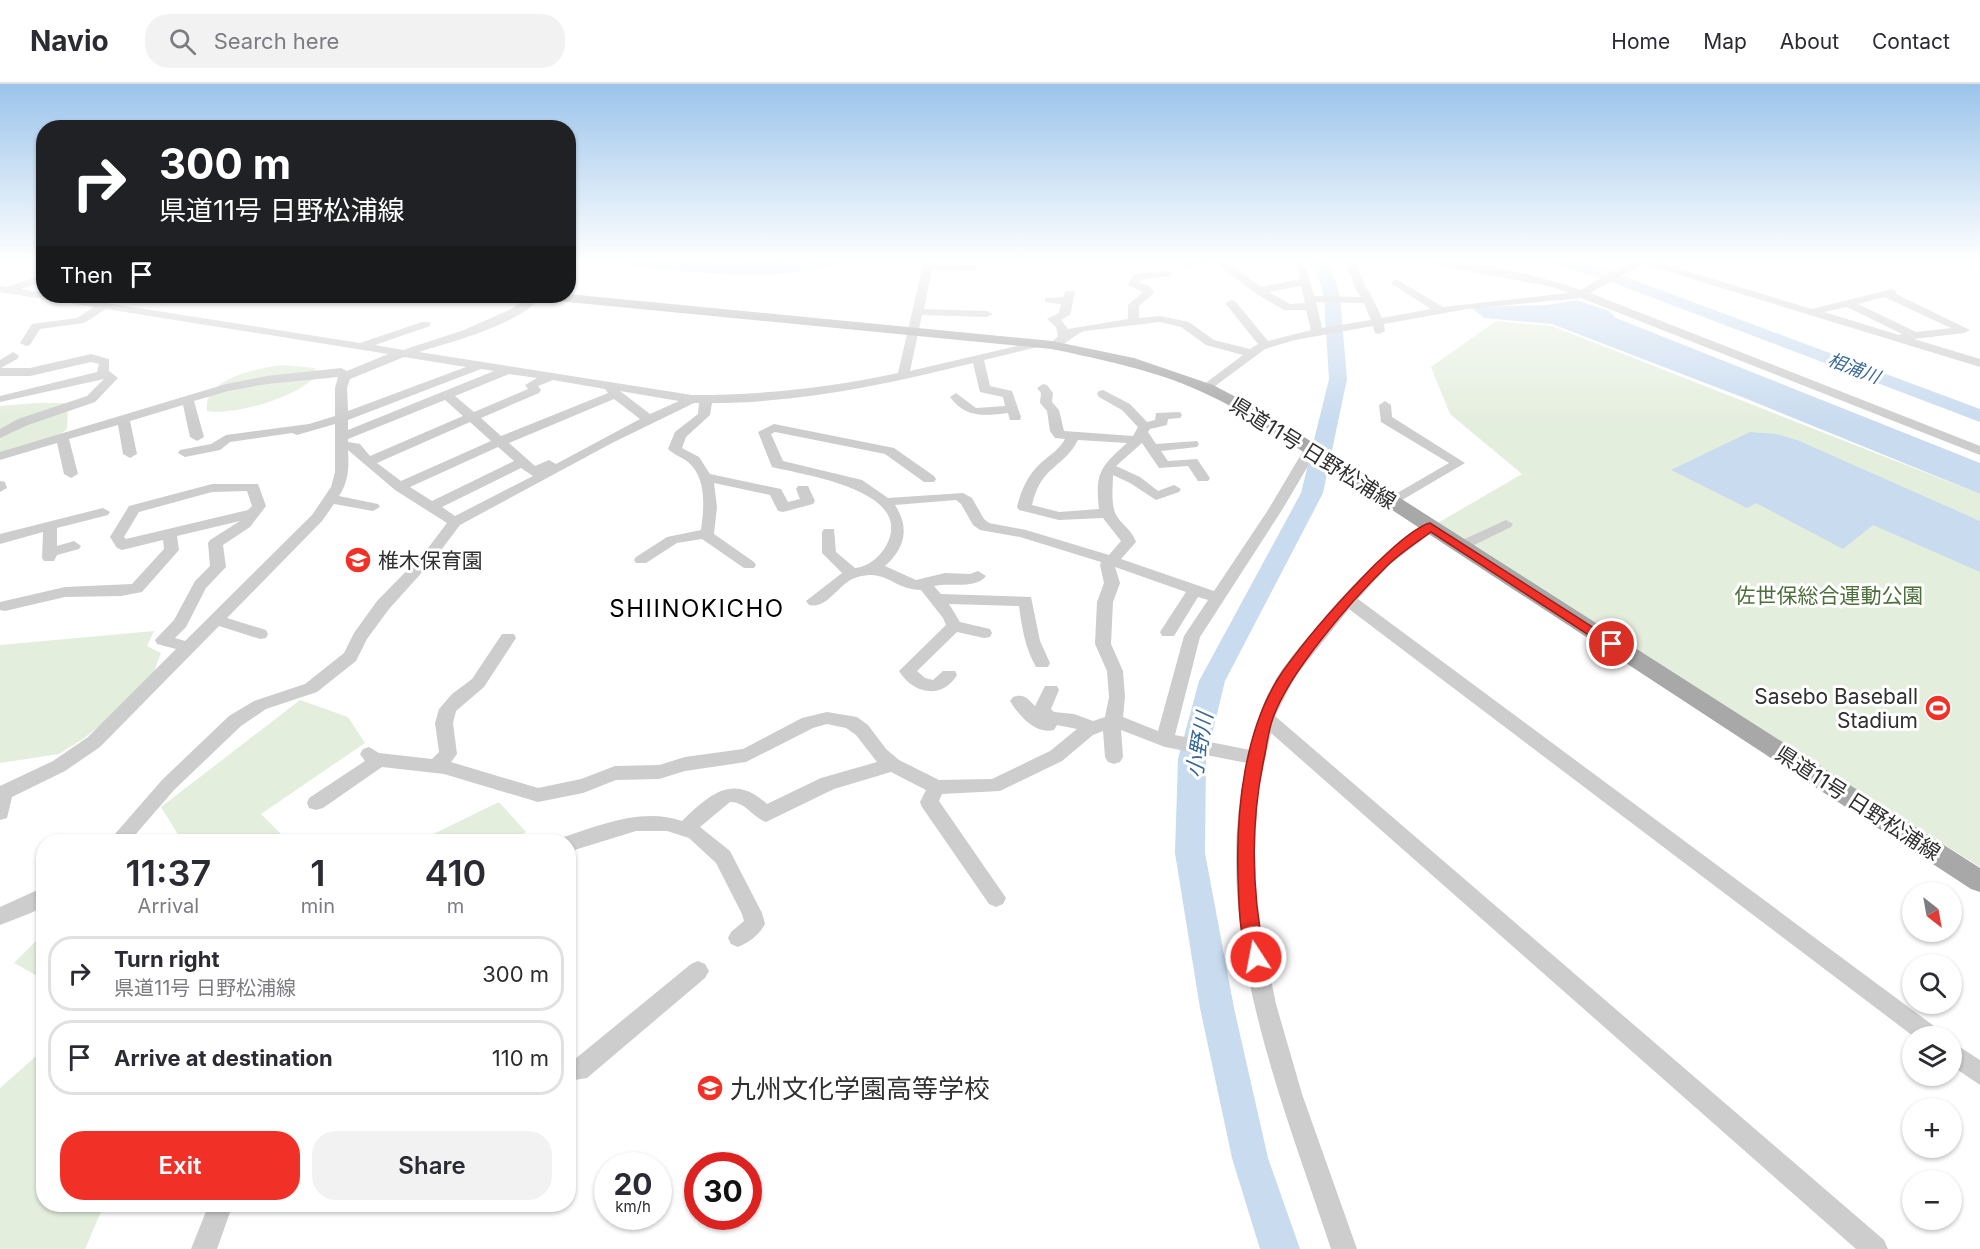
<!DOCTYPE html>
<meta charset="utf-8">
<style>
body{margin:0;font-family:Inter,"Noto Sans JP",sans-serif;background:#f2f2f3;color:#2b2b33;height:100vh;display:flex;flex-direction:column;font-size:22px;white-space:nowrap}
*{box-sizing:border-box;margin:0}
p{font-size:20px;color:#7c7c81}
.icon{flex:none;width:33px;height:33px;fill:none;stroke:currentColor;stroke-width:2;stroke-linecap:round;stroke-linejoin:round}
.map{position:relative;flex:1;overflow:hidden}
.sheet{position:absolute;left:36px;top:750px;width:540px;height:378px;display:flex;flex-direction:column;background:#fff;border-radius:24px;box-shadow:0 2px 4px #0004}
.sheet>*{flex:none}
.banner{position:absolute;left:36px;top:36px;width:540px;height:183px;border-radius:24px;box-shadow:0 2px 4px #0004;background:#202124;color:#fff;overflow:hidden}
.needle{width:39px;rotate:149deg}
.tools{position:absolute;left:1902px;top:798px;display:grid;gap:12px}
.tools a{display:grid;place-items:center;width:60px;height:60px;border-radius:50%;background:#fff;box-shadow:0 2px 4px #0004;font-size:30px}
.speed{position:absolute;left:594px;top:1068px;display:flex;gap:12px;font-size:30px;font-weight:700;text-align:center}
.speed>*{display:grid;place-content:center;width:78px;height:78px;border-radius:50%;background:#fff;box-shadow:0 2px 4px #0004;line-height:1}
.speed small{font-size:15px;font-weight:400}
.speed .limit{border:9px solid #d22;background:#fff;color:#111}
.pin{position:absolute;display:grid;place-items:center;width:51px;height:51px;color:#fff;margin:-26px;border:3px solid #fff;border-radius:50%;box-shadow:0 2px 6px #0007}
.me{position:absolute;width:66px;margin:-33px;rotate:349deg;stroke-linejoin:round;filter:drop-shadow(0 0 4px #0008)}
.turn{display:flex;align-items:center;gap:21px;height:126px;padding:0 24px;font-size:27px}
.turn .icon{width:78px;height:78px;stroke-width:2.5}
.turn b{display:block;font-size:42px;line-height:51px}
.then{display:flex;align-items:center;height:57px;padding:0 24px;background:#0003;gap:12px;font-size:22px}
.eta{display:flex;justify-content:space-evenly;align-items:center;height:102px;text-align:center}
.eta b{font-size:36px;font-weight:600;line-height:42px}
.primary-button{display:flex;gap:12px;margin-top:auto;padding:12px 24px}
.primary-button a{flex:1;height:69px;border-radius:24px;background:#f13128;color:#fff;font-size:24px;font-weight:600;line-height:69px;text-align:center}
.primary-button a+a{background:#f2f2f3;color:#2b2b33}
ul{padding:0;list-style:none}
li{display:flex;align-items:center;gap:18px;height:75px;margin:0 12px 9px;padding:0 12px;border:3px solid #e1e1e2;border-radius:24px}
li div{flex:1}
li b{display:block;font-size:22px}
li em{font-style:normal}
header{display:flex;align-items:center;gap:36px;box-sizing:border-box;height:84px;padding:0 30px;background:#fff;border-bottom:2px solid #e1e1e2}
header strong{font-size:28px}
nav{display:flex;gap:33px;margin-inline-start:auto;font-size:21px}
.search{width:420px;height:54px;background:#f2f2f3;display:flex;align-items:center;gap:15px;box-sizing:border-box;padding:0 21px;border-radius:24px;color:#7c7c81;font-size:22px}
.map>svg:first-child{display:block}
.green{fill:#e4eedd}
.water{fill:#c8dbef}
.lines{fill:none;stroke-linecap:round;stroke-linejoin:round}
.river{fill:#c8dbef;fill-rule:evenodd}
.minor{fill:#cdcdcd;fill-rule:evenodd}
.major{fill:#a8a8a8;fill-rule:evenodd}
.route{fill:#f13128;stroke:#9d201a;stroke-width:1.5}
.labels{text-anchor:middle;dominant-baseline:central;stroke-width:6;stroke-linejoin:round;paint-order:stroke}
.far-water-label{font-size:18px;font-style:italic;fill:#386898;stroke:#fff}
.street-label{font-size:21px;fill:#303030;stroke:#fff}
.poi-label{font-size:21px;fill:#303030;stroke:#fff;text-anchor:start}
.park-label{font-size:21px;fill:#4d6f3a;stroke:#fff}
.water-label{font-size:22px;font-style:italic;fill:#386898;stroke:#fff}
.quarter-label{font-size:24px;letter-spacing:1.5px;fill:#000;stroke:#fff}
.near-poi-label{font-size:26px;fill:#303030;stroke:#fff;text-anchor:start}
</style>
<header>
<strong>Navio</strong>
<div class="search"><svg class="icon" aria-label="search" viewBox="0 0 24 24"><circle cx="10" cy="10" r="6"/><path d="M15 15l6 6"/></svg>Search here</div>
<nav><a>Home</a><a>Map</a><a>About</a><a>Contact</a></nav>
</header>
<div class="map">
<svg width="1980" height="1165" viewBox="0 0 1980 1165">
<rect width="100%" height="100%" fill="#fff"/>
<path class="green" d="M1496,237L1552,242L1980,410V783L1436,440L1522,390L1450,330L1431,283Z
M282,281L314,284L319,288C304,312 234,332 207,327C202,294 259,284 282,281Z
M36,319H64L68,324L67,345L56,353L0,370V322Z
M154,547L147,562L161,569L149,602L83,655L59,670L0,679V561Z
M300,616L348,633L365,659L261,730L281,750L302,757H182L161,723Z
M499,718L526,748L512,757H419Z
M43,850V895L14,879Z
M43,966L44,1120L104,1121L85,1165H0V1004Z"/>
<path class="water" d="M1576,216L1609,227L1616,234L1980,379V410L1747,315L1552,240L1484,234L1471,223L1548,221Z
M1750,348L1776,350L1797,356L1980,437V488L1873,441L1843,465L1756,419L1747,424L1671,386Z"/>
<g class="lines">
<path class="river" d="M623,177H679L759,182L842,177L840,180C770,198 702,189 631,182Z
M1314,177H1330L1340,213L1347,295L1323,409L1225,597L1206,675L1205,769L1234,924L1268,1074L1300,1165H1260L1232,1074L1200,924L1175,769L1178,675L1199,597L1301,409L1329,295L1324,213Z
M1551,177H1577L1610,187L1980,325V338L1598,193L1553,180Z"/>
<path class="minor" d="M737,177H784L779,180H742Z
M924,177H934V180L974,181L979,184L974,187L932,186L924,225L987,227L993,230L987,233L922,231L910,287L1042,256L1046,257V261L984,276L990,302L1012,307L1021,333L1020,336H1010L1008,329C984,332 965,334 950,313L956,309L976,324L1005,322L1003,313L980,308L973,279C887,300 801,319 712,319L710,331L686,353L682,364L699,373L710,390L781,405L788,418L800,415L796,405L798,402H808L815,417L813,420L783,428L778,427L770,411L714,399L717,423L714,450L754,478L756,481L754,484H744L702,455L677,459L646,479H636L634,476L636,473L667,453L701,446C704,424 707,394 688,378C682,373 674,371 668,365L675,348L698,330L699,319H694L612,359L460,441L435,474L389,525L367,555L356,577L317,608L266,625L241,642L174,706L129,758H108L162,696L229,632L254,617L305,600L344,569L354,549L377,517L425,468L447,439L395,406L348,366C349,383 349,397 339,412L378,420L380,423L373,427L334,420L322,437L227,534L266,546L268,550L266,554L260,555L219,542L100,663L65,687L12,713L7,734L0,736V702L53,677L88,653L176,565L157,560L155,556L174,536L195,497L210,482L208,459L210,456L240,437L177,452L179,466L142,508L121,512L65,513L5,527L0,526V518L65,503L132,500L164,465L163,456L122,466L117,464L110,453L129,422L212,400H258L266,422L250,443L223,461L226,483L206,504L186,543L175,554L185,557L312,431L331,403L335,388V340L297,351L292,349L230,358L220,366L185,373L178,369L180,366L211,360L226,351L309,340L335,332V304L338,293L267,300L228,307L194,317L204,353L197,357L190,353L183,321L130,337L137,370L130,374L123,370L118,341L69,355L78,390L71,394L64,390L57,359L0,376V368L226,300L267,292L341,284L347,287L388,270L106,225L84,239L40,245L30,261L26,262L20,259L32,240L77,234L94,223L0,208V202L7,203L44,190V197L21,205L44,209V212H62L360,259L422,238H430V242L375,261L403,266L464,246L511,225L530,212H541C524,239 450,258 419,268L692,311C762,311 829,304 898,289ZM404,273L466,283L348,327L347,304L350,295ZM481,285L494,287L348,346V336ZM509,290L537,294L525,301L528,305L474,328L455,312ZM553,296L605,305L608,309L501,352L481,334L539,309L541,306L538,302ZM620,307L679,317L650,330ZM614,315L640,335L556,380L549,376L535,382L509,359ZM445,316L463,332L370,372L360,360L348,358V355ZM470,338L491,357L401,397L377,379ZM498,363L514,377L432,417L410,403ZM521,384L533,392L455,432L442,423ZM247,407L252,422L248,426L126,455L124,453L139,428L212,408Z
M1190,177H1225L1261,203L1300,195L1295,177H1305L1314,212L1361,213L1356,206L1345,177H1355L1366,204L1369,207L1382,234L1431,225L1392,200L1391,198L1396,195L1443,223L1569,209L1553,203L1430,180L1425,177C1468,177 1540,190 1580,206L1633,177H1654L1812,225L1892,205L1897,208L1896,210L1970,246L1964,249L1914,255L1980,275V283L1643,180L1590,209L1980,362V371L1581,214L1467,225L1384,240L1385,247L1379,250L1375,249L1373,242L1295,256L1265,265L1207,308L1201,304L1203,301L1243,271L1206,261L1181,243L1160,238L1085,247C1072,251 1066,261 1054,266L1048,262L1058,252L1056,243L1047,235L1059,229L1061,220L1045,218V214L1063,213L1066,207H1074L1075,209L1070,231L1061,236L1068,245L1128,235V221L1143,208L1128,201L1134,190L1168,187L1172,188V192L1142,195L1139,199L1150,202L1154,209L1139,222V234L1160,232L1189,238L1214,256L1250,265L1258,260L1225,219L1231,216L1235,217L1268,257L1311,246L1306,226H1284L1255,209L1213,177L1185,184L1180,181ZM1301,202L1305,219L1290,220L1269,208ZM1884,213L1951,244L1916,248L1858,220ZM1316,218L1364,219L1371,236L1322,244ZM1847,223L1902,250L1899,251L1824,228Z
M13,268L19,272L17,275L1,284H30L91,270L109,275V287L118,294L95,318L28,341L0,354V345L18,335L87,312L104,295L0,318V312L97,288L99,280L91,278L30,292H0V276Z
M1043,300L1047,301L1053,309L1052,318L1059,326L1064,347L1133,352L1138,343L1122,326L1099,313L1097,310L1099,307L1103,306L1130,320L1147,338L1155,336L1156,329L1180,328L1182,331L1180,334L1168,335L1167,341L1150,345L1148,348L1156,360L1197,357L1199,360L1197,363L1161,367L1168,377L1197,375L1210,394L1208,397H1198L1188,382L1159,384L1142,359L1116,382L1140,393L1158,407L1174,401L1181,405L1179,408L1156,416L1130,399L1113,391C1113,405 1110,423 1118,434C1125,443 1132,447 1136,458L1121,475L1214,507L1268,426L1306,362L1311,361L1318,365L1282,426L1200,553L1175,651L1250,666C1256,638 1265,610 1282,586C1300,560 1406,432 1435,440L1437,443L1435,446L1389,481L1358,515L1938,945L1941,952H1913L1349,525L1295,593L1275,632L1884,1156L1888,1165H1856L1271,649L1258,707L1255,765L1257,827L1276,920L1302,1010L1357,1165H1331C1281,1013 1208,841 1247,679L1165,663L1121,646L1123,673L1120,678L1114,680L1108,678L1105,673L1103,647L1093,651L1062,677L1000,707L942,710L939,717L1006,814L1003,820L996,823L989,820L922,723L920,718L926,706L891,688L834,705L766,738C752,733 746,718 730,718L700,743L730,767L762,829L765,840C760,850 749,859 738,863L731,860L728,854L731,848L744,837L742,830L716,779L689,754L667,747H636L568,768V758H560L561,754C600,741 642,723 682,737C710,710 733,689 767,720L821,694L877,678L856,651L846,644L827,640L813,644L746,678L685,687L659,695L616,696L583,709L538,718L444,690L382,683L323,724L316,726L309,724L307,719L309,714L365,677L360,670L363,665L369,663L379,669L432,675L439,668L435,639L439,625L452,610L472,595L502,550H514L516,554L484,603L456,627L453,639L457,670L451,678L538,704L581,695L615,682L659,681L685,673L743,665L802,634L827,628L857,633L868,641L886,665L899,676L939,696L992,695L1050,667L1077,645L1057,641L1054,646C1036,651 1019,632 1010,617L1013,613C1024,609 1028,615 1035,622L1045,602H1057L1059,606L1051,625L1054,628L1074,630L1093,637L1105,633L1109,613L1107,587L1095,560L1097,518L1104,499L1100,481L1101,478L1020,453L980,446L973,441L961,420L956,416L895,421C910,444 905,464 885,482L916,496L945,489L970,490L978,487L986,492C975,506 950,498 934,502L941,510L1031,513L1040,557L1050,579L1048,583H1036C1025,564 1022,544 1019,522L949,520L960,538L990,545L992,549L990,553L984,554L957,548L917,587L925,594L933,596L943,587H955L957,591C942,616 913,610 899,587L946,541L943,534L921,506C893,506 886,483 855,494C839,499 827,526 809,521L806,517L842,489L822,469V448L824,445H834L836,468L855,484C868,483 881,472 887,460C914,406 804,391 772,383L758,348L774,340L894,364L934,392L936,395L934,398H924L885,370L775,348L771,350L783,377L862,396L888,414L963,409L972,414L984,435L989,439L1026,446L1109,471L1121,457L1103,434L1059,436L1019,426L1017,423C1021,406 1028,390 1042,378C1050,371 1060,365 1065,355L1055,354L1050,347L1047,327L1040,319L1041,309L1037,304ZM1078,356L1127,359C1100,383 1095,389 1099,425L1059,428L1032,421C1041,381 1063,385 1078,356ZM1115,483L1186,508L1160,548L1162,552H1174L1198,513L1208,516L1184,552L1158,647L1123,633L1125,613L1123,587L1111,560L1113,518L1120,499Z
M1385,317L1391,321L1392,333L1465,379L1392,422L1385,418L1387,415L1449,379L1381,338L1379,321Z
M0,397L5,398L7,404L0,408Z
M103,424L110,428L108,431L57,444V462L74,457L81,462L79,465L57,471L54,477H44L42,474L43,448L0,460V450Z
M1506,436L1513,440L1511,443L1466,465L1461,467L1454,462L1456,459Z
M44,803V822L31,829L0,841V823Z
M698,877L705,880L709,887L705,894L587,994L568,997V975H575L691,880Z
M1952,958L1980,976V1001L1952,982Z
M209,1120H233L217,1165H191Z"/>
<path class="major" d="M568,210L1052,257L1134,274L1213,301L1255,323L1317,361L1980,784V808L1971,805L1305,369C1272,347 1238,324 1202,308C1155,286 1103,276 1052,265L547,216L540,212Z"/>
</g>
<linearGradient id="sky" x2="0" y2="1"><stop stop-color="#9bc4eb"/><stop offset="0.52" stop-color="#fff"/><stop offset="1" stop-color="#fff" stop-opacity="0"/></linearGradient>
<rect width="1980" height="340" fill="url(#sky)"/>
<path class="route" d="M1430,439L1619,560L1612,564L1607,563L1431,448C1416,459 1400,469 1387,482C1352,516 1289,588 1273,634C1269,645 1267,658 1265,670C1250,738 1251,805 1265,873L1262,879L1256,881L1250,879C1239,854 1239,820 1238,793C1236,727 1244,643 1283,587C1306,555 1333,524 1360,496C1374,481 1411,444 1430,439Z"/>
<defs>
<symbol id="school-disc" viewBox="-11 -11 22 22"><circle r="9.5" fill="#f13128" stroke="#fff"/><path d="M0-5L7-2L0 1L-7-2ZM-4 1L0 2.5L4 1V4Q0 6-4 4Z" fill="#fff"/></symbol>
<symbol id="stadium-disc" viewBox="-11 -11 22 22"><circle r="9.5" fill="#f13128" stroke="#fff"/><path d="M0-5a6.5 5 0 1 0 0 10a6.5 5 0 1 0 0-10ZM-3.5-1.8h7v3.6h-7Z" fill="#fff"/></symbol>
</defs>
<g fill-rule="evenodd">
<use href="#school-disc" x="343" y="461" width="30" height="30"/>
<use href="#stadium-disc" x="1923" y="609" width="30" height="30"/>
<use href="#school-disc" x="695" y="989" width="30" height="30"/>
</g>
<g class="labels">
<g class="far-water-label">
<text transform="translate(1854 284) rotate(21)">相浦川</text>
</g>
<g class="street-label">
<text transform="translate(1313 369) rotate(32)">県道11号 日野松浦線</text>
<text transform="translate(1858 719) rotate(33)">県道11号 日野松浦線</text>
</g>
<g class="poi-label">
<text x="378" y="476">椎木保育園</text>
<text x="1918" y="612" text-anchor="end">Sasebo Baseball<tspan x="1918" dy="24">Stadium</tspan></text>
</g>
<g class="park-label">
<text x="1829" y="511">佐世保総合運動公園</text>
</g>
<g class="water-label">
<text transform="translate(1199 661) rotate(-80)">小野川</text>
</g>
<g class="quarter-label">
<text x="697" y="524">SHIINOKICHO</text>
</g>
<g class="near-poi-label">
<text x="730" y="1004">九州文化学園高等学校</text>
</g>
</g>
</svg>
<div class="tools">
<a><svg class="needle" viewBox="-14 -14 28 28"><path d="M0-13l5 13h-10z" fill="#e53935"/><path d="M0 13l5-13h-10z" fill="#7c7c81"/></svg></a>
<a><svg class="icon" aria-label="search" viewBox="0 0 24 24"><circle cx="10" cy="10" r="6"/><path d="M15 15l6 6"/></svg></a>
<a><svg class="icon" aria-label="layers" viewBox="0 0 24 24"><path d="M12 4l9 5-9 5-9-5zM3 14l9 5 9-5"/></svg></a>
<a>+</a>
<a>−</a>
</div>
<div class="speed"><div>20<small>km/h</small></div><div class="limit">30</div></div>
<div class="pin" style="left:1612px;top:560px;background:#d93025"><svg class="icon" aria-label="arrive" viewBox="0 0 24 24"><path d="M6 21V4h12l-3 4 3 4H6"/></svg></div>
<svg class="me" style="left:1256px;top:873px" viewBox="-20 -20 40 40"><circle r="17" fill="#f13128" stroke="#fff" stroke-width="3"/><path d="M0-11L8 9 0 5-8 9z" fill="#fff"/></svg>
<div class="banner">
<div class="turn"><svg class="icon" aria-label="right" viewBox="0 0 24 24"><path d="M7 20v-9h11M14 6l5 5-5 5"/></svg><div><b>300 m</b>県道11号 日野松浦線</div></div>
<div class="then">Then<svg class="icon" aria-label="arrive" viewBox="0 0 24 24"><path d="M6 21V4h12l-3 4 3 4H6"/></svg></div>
</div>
<section class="sheet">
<div class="eta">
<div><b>11:37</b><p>Arrival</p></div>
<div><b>1</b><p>min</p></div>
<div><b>410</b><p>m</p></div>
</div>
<ul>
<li><svg class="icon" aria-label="right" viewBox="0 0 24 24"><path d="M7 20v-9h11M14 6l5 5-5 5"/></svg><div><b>Turn right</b><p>県道11号 日野松浦線</p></div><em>300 m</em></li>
<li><svg class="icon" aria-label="arrive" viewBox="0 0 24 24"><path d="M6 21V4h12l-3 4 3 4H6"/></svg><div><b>Arrive at destination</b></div><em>110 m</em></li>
</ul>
<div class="primary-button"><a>Exit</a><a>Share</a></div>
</section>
</div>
